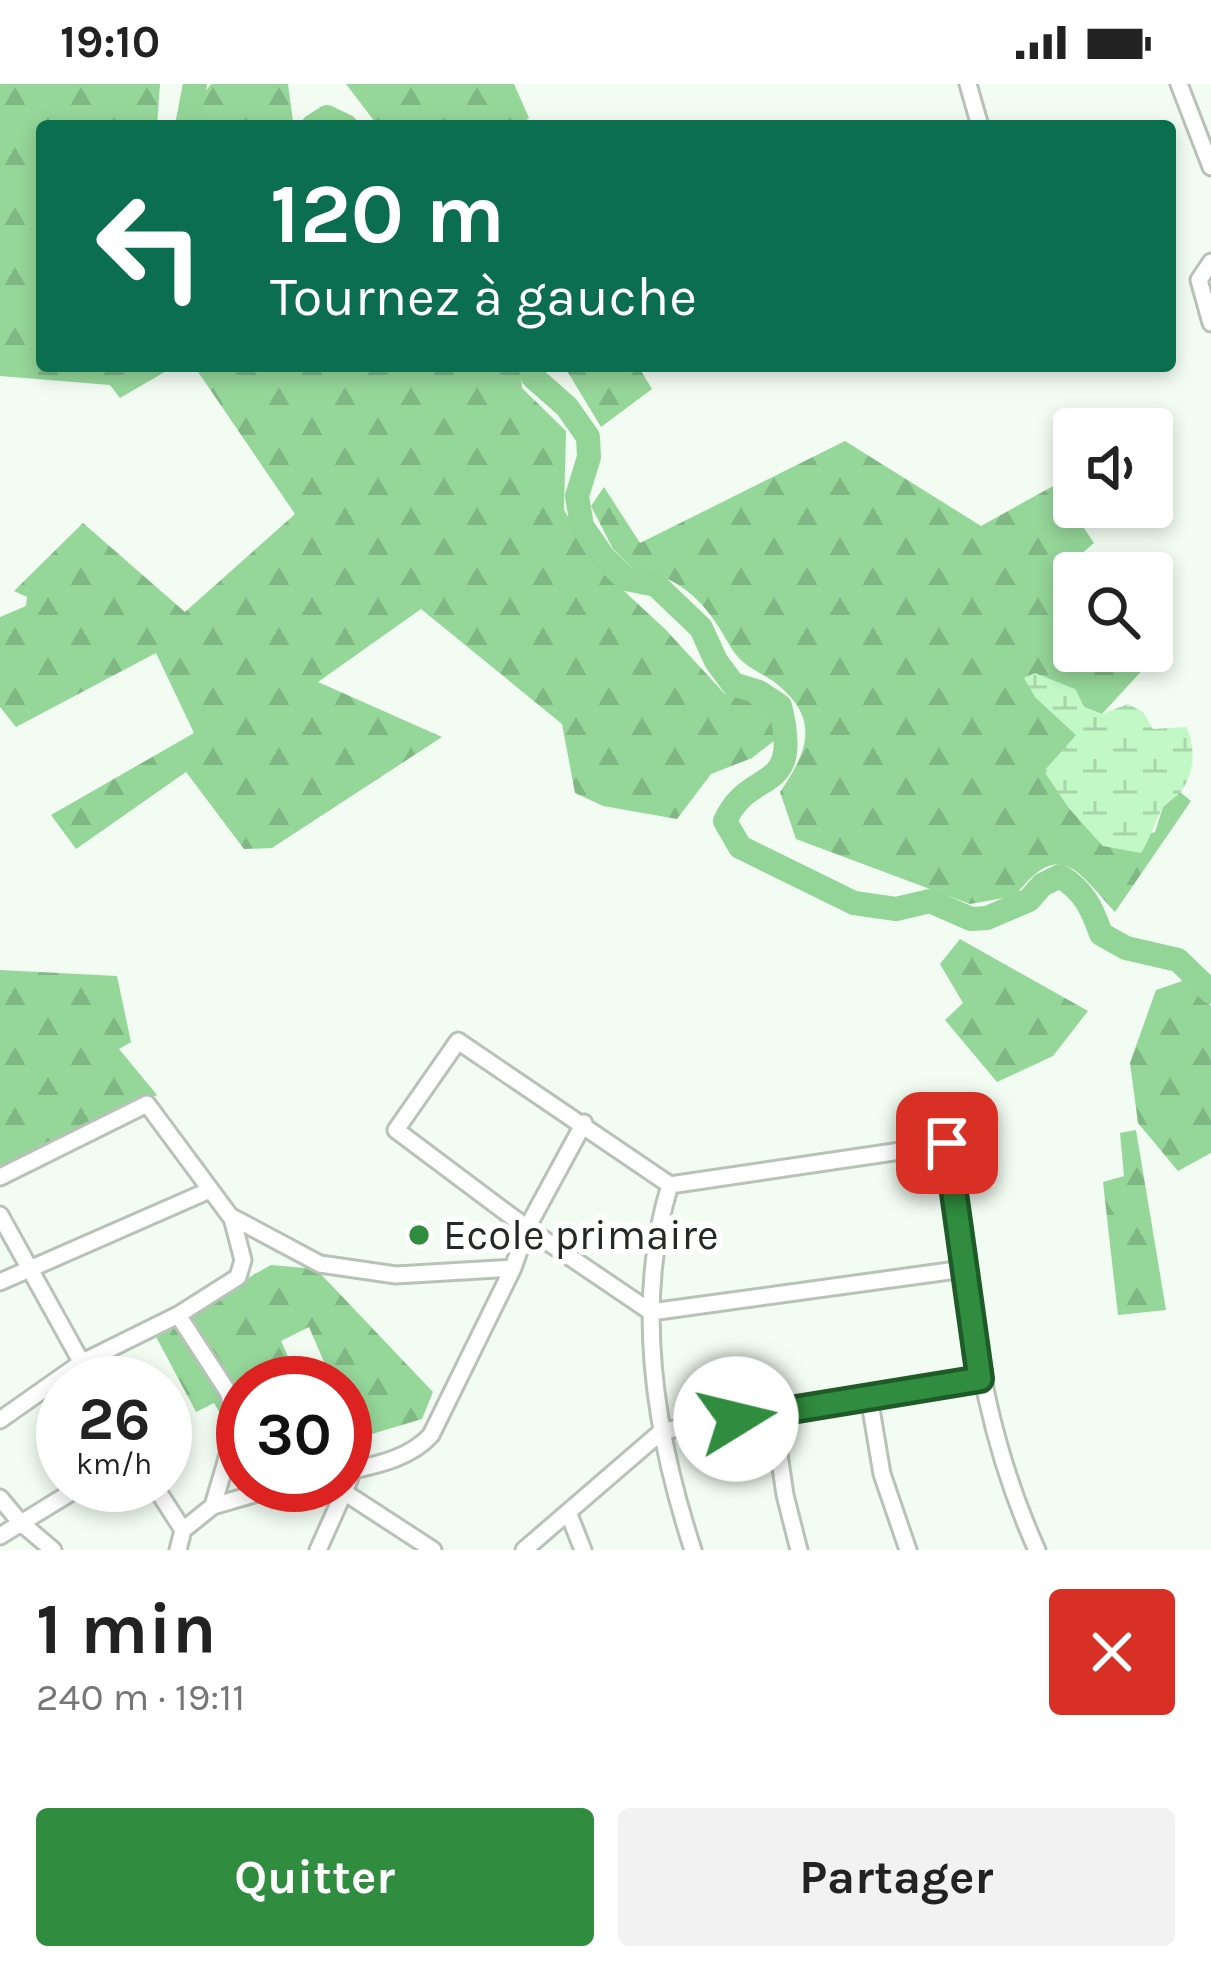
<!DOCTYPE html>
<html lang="fr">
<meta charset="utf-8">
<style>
body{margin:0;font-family:Karla,sans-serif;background:#f2f2f2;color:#222;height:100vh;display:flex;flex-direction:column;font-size:45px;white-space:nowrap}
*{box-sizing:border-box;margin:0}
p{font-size:39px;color:#767676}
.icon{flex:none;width:66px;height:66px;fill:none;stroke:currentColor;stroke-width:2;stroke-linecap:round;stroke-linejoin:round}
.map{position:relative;height:1466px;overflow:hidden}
.drawer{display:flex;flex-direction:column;background:#fff;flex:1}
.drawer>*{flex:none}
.top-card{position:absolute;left:36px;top:36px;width:1140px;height:252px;border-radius:12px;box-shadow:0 6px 18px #0003;background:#0b6e4f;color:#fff;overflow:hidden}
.buttons{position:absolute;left:1053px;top:324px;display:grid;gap:24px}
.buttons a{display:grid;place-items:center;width:120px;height:120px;border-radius:12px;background:#fff;box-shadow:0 6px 18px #0003;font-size:60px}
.speed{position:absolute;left:36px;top:1272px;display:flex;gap:24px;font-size:60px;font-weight:700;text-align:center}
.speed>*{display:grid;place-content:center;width:156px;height:156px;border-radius:50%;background:#fff;box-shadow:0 6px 18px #0003;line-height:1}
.speed small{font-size:30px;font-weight:400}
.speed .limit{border:18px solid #d22;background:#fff;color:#111}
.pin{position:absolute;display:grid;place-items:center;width:102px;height:102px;color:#fff;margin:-51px;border-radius:24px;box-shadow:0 6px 18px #0006}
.me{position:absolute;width:132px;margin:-66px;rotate:81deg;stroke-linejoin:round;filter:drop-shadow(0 0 9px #0008)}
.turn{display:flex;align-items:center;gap:42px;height:252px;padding:0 36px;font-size:54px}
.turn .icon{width:156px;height:156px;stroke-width:2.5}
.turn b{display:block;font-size:84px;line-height:102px}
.round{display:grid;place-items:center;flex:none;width:126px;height:126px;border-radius:12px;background:#f2f2f2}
.headline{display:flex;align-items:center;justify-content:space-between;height:204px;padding:0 36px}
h1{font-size:72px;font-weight:700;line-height:90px}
.button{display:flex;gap:24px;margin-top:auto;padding:24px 36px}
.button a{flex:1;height:138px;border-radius:12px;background:#308c3e;color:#fff;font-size:48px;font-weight:700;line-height:138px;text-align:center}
.button a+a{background:#f2f2f2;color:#222}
.status{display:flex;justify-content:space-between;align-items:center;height:84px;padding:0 60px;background:#fff;direction:ltr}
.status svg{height:33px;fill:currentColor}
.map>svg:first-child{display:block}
.forest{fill:url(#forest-firs)}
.wetland{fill:url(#wetland-marsh)}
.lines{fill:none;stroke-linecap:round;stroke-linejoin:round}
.river{stroke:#93d597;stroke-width:24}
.minor-casing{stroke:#b9c2b9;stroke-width:21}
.minor{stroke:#fff;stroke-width:15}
.route-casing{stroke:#1f5b28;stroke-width:30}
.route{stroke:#308c3e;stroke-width:21}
.poi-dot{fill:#308c3e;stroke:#fff;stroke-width:4.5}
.labels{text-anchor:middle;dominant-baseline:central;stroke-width:12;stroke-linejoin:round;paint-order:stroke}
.poi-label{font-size:42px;fill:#252925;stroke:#fff;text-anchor:start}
</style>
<div class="status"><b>19:10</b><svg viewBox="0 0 49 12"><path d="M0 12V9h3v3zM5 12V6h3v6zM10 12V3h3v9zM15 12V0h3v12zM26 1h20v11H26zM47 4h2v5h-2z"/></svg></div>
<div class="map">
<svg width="1211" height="1466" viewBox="0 0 1211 1466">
<defs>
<pattern id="forest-firs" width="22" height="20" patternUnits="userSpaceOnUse" patternTransform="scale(3)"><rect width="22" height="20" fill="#95d699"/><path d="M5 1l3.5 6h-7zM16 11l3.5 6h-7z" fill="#80b884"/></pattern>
<pattern id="wetland-marsh" width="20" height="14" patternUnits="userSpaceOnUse" patternTransform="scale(3)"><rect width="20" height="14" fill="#c2f8c5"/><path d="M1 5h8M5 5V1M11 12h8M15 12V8" fill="none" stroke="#a7d5a9"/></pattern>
</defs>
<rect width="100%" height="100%" fill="#f2fcf2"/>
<path class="forest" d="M0,0H160L157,42H42V282H175L120,314L110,301L0,292Z
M211,0H288L293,37L288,42H197L205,8Z
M346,0H514L529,34L518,42H378Z
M194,282H520L522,304L566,347L564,426L598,483L665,545L724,609L767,623L780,652L752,674L711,690L677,735L603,722L575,709L562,640L421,525L318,598L442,653L272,764L244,765L186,688L76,765L51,731L194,649L156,569L16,643L0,623V533L26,522L27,513L14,507L83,439L185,528L295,430Z
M564,282H638L652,305L601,343Z
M845,357L981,442L1055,401L1094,459L1055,493L1074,511V567H1133L1147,581L1102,630L1084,623L1075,605L1035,613L1077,651L1045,688L1069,724L1103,762L1155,748L1163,723L1180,708L1191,717L1115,828C1076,785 1060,754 1015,812L970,820L796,755L780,708C807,669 821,636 778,601C766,591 749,585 739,574C731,566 725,552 718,542C699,512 672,489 636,488L613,465L591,422L604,403L640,459Z
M960,855L1088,927L1053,972L997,998L945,936L963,919L940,880Z
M0,886L117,892L131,958L119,965L157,1011L0,1088Z
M1185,896L1211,922V1069L1178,1087L1138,1039L1130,979L1156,906Z
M1136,1046L1166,1226L1118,1231L1103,1098L1124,1092L1120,1049Z
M271,1181L316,1185L433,1308L422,1335L355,1355L345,1330V1299H333L309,1243L281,1257L300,1299H243V1369L214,1319L196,1328L153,1247Z"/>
<path class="wetland" d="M1035,589L1075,605L1084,623L1102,630L1128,620L1143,628L1153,645L1186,643C1197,664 1194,692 1179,710C1174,715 1167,717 1163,723C1155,736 1151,754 1141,769L1103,762L1069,724L1044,687L1076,651L1035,613L1024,594Z"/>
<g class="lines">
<path class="river" d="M187,42L195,0
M313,42L327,33L346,42
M531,282L533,293L567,323L588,353L589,373L577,412L582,442L604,474L626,495L656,501L701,544L716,577L733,600L759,608L780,622C803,714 750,681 725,737L740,763L854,819L896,825L930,817L971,835L987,834L1029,816L1042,801L1060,792C1084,807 1092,824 1101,850L1126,864L1178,876L1211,908"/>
<defs>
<path id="minor" d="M968,0L980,42
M1179,0L1211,83
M1211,178L1199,196L1211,239
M0,1093L147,1020L230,1132L320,1180L396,1191L513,1184L527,1144L584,1039
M670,1101C633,1220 655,1350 693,1466
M0,1131L93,1299
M964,1185L651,1228L527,1144L396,1046L458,957L670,1101L948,1060C972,1207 973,1325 1037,1466
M0,1198L210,1106
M178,1231L228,1308C241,1347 223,1384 213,1422
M869,1313L882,1390L908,1466
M773,1329L785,1411L799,1466
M0,1336L81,1279L178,1231L238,1193L243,1176L232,1134
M353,1386C381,1380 411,1373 431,1351L513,1184
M348,1387L353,1386L344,1408L433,1466
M154,1401L183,1446
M0,1414L20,1438L53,1466
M568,1428L583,1466
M0,1452L83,1401
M178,1466L183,1446L213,1422L285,1401
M318,1466L344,1408
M524,1466L662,1347L981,1295"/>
</defs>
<use href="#minor" class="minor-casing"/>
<use href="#minor" class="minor"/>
</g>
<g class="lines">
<defs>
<path id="route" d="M736,1335L980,1295L947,1059"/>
</defs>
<use href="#route" class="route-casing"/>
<use href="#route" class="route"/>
</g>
<circle class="poi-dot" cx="419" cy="1151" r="12"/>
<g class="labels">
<g class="poi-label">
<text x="443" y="1151">Ecole primaire</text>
</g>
</g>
</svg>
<div class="buttons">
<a><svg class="icon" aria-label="sound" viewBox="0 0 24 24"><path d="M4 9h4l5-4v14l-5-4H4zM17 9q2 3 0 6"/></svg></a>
<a><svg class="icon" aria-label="search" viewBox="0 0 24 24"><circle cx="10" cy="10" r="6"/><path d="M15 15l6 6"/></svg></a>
</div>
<div class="speed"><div>26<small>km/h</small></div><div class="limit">30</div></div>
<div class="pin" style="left:947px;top:1059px;background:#d93025"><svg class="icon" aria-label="arrive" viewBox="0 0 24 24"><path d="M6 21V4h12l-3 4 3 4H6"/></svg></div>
<svg class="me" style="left:736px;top:1335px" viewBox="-20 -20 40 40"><circle r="19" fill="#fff"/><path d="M0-13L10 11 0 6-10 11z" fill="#308c3e"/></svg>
<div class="top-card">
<div class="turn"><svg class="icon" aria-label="left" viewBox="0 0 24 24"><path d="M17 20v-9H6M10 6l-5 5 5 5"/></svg><div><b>120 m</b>Tournez à gauche</div></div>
</div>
</div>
<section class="drawer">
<div class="headline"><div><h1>1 min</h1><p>240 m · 19:11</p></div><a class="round" style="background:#d93025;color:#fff"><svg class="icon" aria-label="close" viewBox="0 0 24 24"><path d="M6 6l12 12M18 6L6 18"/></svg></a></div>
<div class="button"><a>Quitter</a><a>Partager</a></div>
</section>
